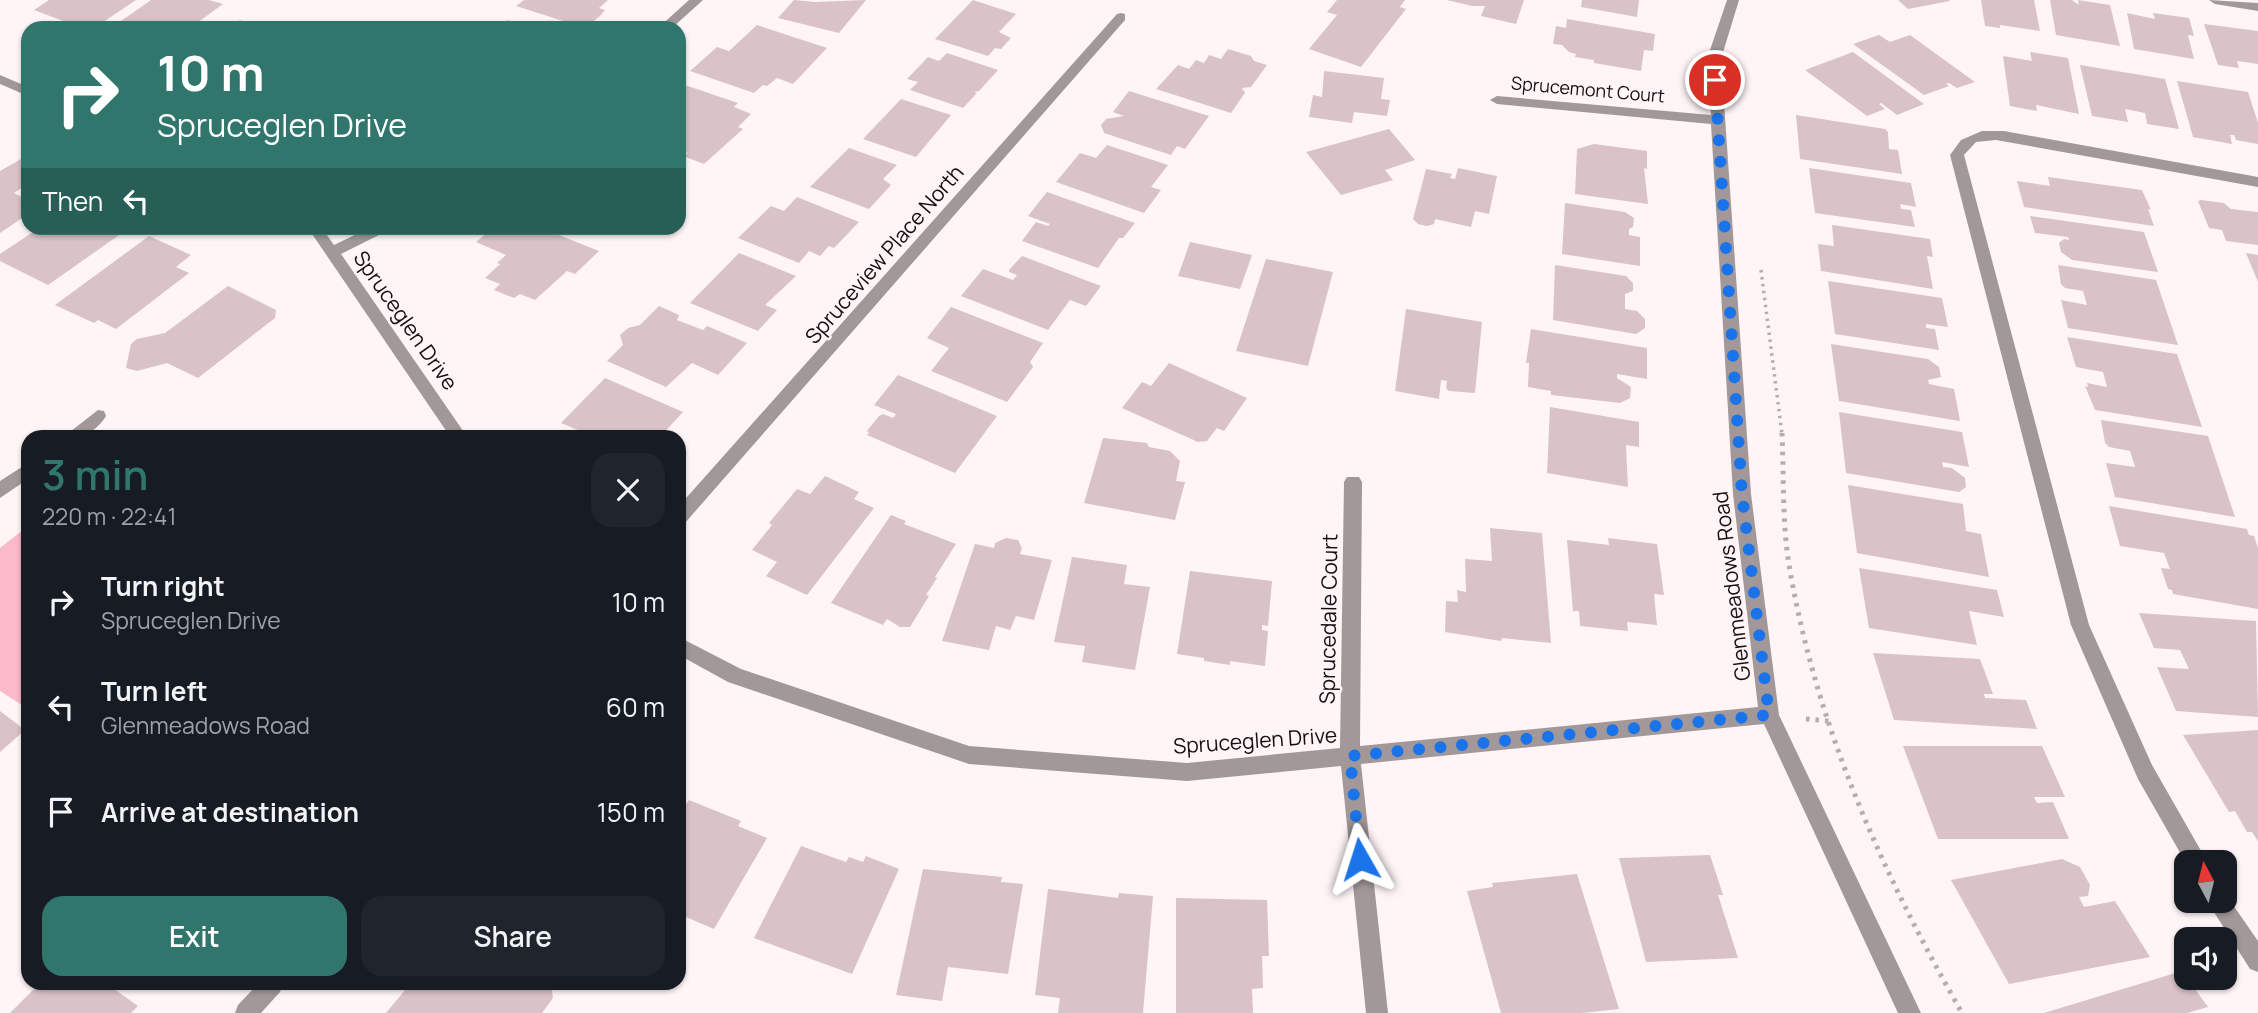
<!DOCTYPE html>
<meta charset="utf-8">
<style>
body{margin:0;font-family:Manrope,sans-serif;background:#20242c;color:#f1f3f6;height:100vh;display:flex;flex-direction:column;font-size:26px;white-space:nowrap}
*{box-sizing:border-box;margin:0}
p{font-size:23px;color:#9ea1a6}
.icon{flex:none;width:38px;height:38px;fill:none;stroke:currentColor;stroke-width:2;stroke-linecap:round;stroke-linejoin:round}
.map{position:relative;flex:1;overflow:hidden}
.side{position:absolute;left:21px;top:430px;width:665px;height:560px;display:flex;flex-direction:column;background:#171b24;border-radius:21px;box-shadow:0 2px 5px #0004}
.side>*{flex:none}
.guide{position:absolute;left:21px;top:21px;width:665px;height:214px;border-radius:21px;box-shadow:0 2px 5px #0004;background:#31766c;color:#fff;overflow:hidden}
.needle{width:46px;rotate:353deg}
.controls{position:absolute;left:2174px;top:850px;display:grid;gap:14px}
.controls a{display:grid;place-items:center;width:63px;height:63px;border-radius:14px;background:#171b24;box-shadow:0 2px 5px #0004;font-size:35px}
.pin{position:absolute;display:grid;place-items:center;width:60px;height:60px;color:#fff;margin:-30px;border:4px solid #fff;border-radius:50%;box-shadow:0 2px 7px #0007}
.me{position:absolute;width:77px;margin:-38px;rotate:354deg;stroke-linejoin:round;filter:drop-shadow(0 0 5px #0008)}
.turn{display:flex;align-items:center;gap:24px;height:147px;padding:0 21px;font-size:32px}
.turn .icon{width:91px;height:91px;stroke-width:2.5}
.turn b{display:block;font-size:49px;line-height:60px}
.then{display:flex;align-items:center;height:66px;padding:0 21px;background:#0003;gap:14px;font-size:26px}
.round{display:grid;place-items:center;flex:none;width:74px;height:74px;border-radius:21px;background:#20242c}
.headline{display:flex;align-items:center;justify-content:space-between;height:119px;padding:0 21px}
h1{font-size:42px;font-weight:600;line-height:52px;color:#31766c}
.button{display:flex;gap:14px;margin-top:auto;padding:14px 21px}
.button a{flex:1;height:80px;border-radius:21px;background:#31766c;color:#fff;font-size:28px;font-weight:600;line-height:80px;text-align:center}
.button a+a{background:#20242c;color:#f1f3f6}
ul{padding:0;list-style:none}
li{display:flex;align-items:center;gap:21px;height:105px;padding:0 21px}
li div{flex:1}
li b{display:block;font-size:26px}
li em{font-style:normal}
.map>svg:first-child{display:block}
.green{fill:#fbb9ca}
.building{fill:#d9c2c8}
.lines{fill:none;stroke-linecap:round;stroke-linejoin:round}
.path-far1{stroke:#b6adaf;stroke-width:3.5;stroke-dasharray:2.5 4.5;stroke-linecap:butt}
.path{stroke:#b6adaf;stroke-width:5;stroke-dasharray:3.5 6;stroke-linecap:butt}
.minor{fill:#a2989a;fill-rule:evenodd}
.route{stroke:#1a73e8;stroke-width:12;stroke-dasharray:0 21.6}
.labels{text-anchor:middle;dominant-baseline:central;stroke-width:5;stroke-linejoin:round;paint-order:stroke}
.far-street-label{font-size:18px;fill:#160f11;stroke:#fff5f7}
.street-label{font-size:21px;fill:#160f11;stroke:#fff5f7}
</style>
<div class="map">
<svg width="2258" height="1013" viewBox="0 0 2258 1013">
<rect width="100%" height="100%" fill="#fff5f7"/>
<path class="green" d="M28,526V709L0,691V548Z"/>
<path class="building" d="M49,0H136L96,27L85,24L79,27L34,10Z
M151,0H209L223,4L190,28H111Z
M524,0H608L599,8L605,10L600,16L585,28L516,6Z
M794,0L815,2L866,0L839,33L778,18Z
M973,0L1016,14L999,32L1011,38L1001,49L995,48L988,56L935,39Z
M1337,0H1405L1400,7L1406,9L1361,67L1309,49L1337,15L1327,12Z
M1447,0H1524L1516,24L1481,16L1485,6H1472Z
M1582,0H1639L1637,17L1581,7Z
M1898,0H1949L1950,1L1908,9Z
M1981,0H2034L2040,31L2000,25V28L1985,26Z
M2050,0H2072L2079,5L2078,0L2110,5L2120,46L2056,35Z
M2127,13L2155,19L2153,13L2189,18L2194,36L2188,35L2194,59L2134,49Z
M1567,19L1655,34L1653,51L1644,50L1641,71L1594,63V60L1575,57L1576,54L1569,52L1562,45L1553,44L1556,26L1566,28Z
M240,20L259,28H229Z
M508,20L530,28H498Z
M2204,24L2258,31V64L2237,61L2239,68L2218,65Z
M757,25L827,48L793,84L777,78L767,86L763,85L754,93L690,71L717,47L729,51Z
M1879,35L1890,42L1910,35L1975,82L1957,88L1949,83L1946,84L1949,86L1924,95L1853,44Z
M1228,49L1251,56L1254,61L1267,65L1251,87L1242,88L1245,93L1231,113L1156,89L1178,65L1189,69L1196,60L1204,63L1209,55L1221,59Z
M1853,52L1924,104L1897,115L1881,103L1879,104L1885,109L1867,116L1805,70Z
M2030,52L2068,58L2079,114L2036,105L2037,111L2010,106L2003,56L2032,61Z
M947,53L998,70L979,91L974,92L977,93L963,108L910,90L918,82L907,79L928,57L939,61Z
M2080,65L2165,79L2179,129L2147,124L2145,113L2125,109L2128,122L2092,116Z
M1324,71L1384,78L1381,99L1390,100L1387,116L1354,112L1352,123L1309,117L1313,95L1322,97Z
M2177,81L2248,92L2258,123V144L2236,140L2234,135H2230L2232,144L2193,137Z
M679,83L738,103L734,107L751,114L738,127L743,129L704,164L683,156L688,153L679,149Z
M1129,91L1209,116L1185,149L1177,146L1171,155L1104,133L1101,125L1106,119L1124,116L1113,112Z
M901,99L951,115L916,157L863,139Z
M1796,115L1885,129L1888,132L1889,149L1898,150L1902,174L1800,159Z
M1389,129L1415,160L1385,170L1393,180L1341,195L1306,152Z
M1594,144L1647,151V169L1644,168L1648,204L1575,194L1577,149Z
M1107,145L1168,165L1151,187L1161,190L1144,213L1056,182L1080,153L1096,158Z
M849,148L897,165L883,179L891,185L869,209L810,187Z
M21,159L28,162V184L14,193L28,200V214L0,233V171Z
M1458,168L1497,176L1489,214L1475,211L1471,227L1435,219L1434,224L1427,226L1418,224L1413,219L1426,169L1452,174L1450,178L1455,179Z
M1809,168L1911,183L1916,207L1900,204L1901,209L1911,210L1915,227L1815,213Z
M2048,177L2142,190L2151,210L2148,209L2154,226L2024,207L2017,181L2050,186Z
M1047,192L1135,223L1123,238H1119L1098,268L1022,241L1036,222L1048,226L1050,224L1028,216Z
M797,197L859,222L834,248L829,246L820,256L809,251L799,263L738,238L771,206L784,211Z
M2201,200L2224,203L2231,209L2258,212V245L2226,241L2222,230L2209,228L2198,201Z
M1565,203L1625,212L1634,218L1633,227L1629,229V235L1640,237V266L1562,254Z
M2030,216L2144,232L2158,272L2072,260L2061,252L2059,243L2064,239L2069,240L2068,237L2035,233Z
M1832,225L1930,239L1933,257L1927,256L1933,289L1821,271L1818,244L1834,246Z
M39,228H115L122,233L48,285L0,261V254Z
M493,228H541L599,251L575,274L567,271L535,300L520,294L514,298L494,290L500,284L485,278L500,264L497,263L506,255L476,242Z
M149,236L191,255L176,267L189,273L116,329L98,320L94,323L55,305Z
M1190,242L1252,255L1240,289L1178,276Z
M739,253L796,276L765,305L777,310L758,331L690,303Z
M2246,253L2258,255V282Z
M1022,256L1101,286L1086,306L1070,300L1048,330L961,296L983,269L1013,280L1017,275L1009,272V270Z
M1266,259L1333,272L1308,366L1236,351Z
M1555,265L1626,276L1633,283V291L1625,294V309L1637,311L1645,319V328L1636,334L1553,320Z
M2058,265L2156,280L2178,345L2068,328L2061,300L2087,305L2083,291L2065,288L2061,284Z
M1828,281L1942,298L1948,327L1926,324V328L1935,329L1939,350L1835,334Z
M228,286L276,310L275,318L198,378L167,363L137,371L126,368L131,344L137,339L165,333Z
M659,306L679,315L677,320L703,330L707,326L747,343L718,375L692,363L666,387L607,361L623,345L620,335L628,328L640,325Z
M951,307L1043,343L1030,362L1033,367L1007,402L931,371L949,348L927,338Z
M1406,309L1482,322L1475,393L1449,391L1446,388L1447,381L1441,380L1439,399L1395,391Z
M1531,329L1647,348V379L1617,374V378L1631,387L1630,398L1620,403L1551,395V391L1528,387L1529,363H1526Z
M2067,337L2177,354L2202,427L2095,410L2085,386L2088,387L2087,383L2107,387L2103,372L2076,367Z
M1831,344L1928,359L1939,367L1941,377L1928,380L1929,384L1954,389L1960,421L1839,401Z
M1169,363L1247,398L1224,431L1217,428L1207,441L1198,442L1122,408L1142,382L1151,386Z
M898,375L997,416L955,473L867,435L869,433L867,431L879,416L883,414L893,418L896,414L874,405Z
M605,378L683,412L659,438H573L580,431L561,423Z
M1550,407L1639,422V447L1626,445L1628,487L1547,473Z
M1839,412L1962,432L1969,467L1942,462L1943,467L1952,468L1965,478L1966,487L1959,492L1846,473Z
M2101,420L2208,436L2235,517L2115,497L2106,463L2135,467L2130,451L2109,447L2105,443Z
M1103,438L1147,443L1149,447L1170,451L1180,461L1176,481L1185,482L1175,520L1084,503Z
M825,476L859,492L854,499L874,508L807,595L766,576L777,562L752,550L772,525L769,523L797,489L810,494Z
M1848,485L1963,504L1966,531L1981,534L1989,577L1857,553Z
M2109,506L2247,529L2249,535L2254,536L2258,548V609L2173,594L2172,590L2168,589L2161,568L2170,569L2164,553L2120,546Z
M891,515L906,521L904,524L956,544L935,577L937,578L926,595L929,596L910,627H900L887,619L883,625L831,603Z
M1490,528L1542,533L1551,643L1502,638L1501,641L1445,632L1446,601L1458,602L1457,590L1466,592L1465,559L1492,561Z
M1006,538L1018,540L1022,548L1020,554L1052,560L1034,620L1016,616L1010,630L996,626L989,650L942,641L975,544L994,548L995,543Z
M1608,538L1657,544L1664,595L1654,594L1657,625L1627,622L1628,631L1580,626L1579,611H1573L1567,540L1609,545Z
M1072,557L1127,565L1124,584L1150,587L1135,670L1082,662L1085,646L1054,642Z
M1859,568L1997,590L2004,617L1969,611L1977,645L1869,628Z
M1190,571L1272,581L1268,626L1262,625V630L1268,631L1265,666L1230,661V665L1204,661V658L1177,654Z
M2139,613L2256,621L2258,717L2176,711L2157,667L2189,669L2180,650L2154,648Z
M1873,653L1980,659L1993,694H1984L1985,698L2026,700L2037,729L1894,720Z
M0,711L25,730L0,752Z
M2258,730V841L2252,832H2247L2235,811L2229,812L2183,735Z
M1903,746H2042L2065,797H2034L2037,803L2053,802L2069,839H1938Z
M689,800L741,821L738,826L767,838L714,929L679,914V815Z
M801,846L846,862L849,857L863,862L866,856L899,869L852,974L754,938Z
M1710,855L1723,895H1718L1738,958L1646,962L1619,858Z
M2062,859L2080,867L2090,885L2088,896L2079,897L2084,907L2115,901L2150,957L2009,984L1951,880Z
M923,869L1002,877L1001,882L1023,884L1008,974L948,967L942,1001L896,995Z
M1577,874L1619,1009L1582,1013H1501L1467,891L1493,887L1492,883Z
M1048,889L1118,898L1119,893L1153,896L1143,1013H1058L1060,998L1035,995Z
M1176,898L1267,900L1269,956H1262L1263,988L1252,989L1253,1013H1176Z
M2182,971L2208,1007L2187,1013H2044Z
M39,984H107L138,1006L131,1013H10Z
M410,984H551L553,998L542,1013H386Z"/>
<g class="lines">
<path class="path-far1" d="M1761,270L1782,434"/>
<path class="path" d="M1782,433C1784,476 1782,521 1789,565C1816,725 1882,873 1962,1013
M1806,719L1829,721"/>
<path class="minor" d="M689,0H703L672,28H658Z
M1727,0H1739L1721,59L1751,494L1779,715L1921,1013H1898L1764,724L1361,764L1388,1013H1366L1341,766L1187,781L969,764L728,682L679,655V637L741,669L969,746L1187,763L1340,748L1344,482L1347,477H1359L1362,482L1360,746L1758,707L1733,494L1711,124L1497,104L1490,100L1497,96L1711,115L1707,59Z
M2209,0L2258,3V11L2215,4Z
M1121,13L1125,14V20L685,523L679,525V506L1117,14Z
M0,75L28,87V96L0,84Z
M1982,131H2004L2258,177V187L1996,140L1976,142L1964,155L2089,625L2152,765L2208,863H2186L2138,779L2071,625L1950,155L1961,140Z
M308,228H322L334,245L369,228H387L385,232L341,254L468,438H451Z
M98,410L104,411L106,416C96,433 80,438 62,438Z
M28,463V479L0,498V481Z
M2224,892L2258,941V972L2250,969L2212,909L2209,901H2224Z
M258,984H283L280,992L261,1013H235L238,1005Z"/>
</g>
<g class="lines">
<path class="route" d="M1360,859L1350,756L1769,715L1742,494L1715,80"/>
</g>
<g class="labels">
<g class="far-street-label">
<text transform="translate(1588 89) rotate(5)">Sprucemont Court</text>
</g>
<g class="street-label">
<text transform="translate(884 254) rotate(-49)">Spruceview Place North</text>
<text transform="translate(406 320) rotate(55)">Spruceglen Drive</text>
<text transform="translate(1731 586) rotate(-97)">Glenmeadows Road</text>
<text transform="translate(1328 619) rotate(-89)">Sprucedale Court</text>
<text transform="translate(1255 740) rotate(-4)">Spruceglen Drive</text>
</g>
</g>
</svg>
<div class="controls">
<a><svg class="needle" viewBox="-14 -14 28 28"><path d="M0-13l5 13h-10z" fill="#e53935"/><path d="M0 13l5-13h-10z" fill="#9ea1a6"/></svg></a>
<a><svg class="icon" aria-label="sound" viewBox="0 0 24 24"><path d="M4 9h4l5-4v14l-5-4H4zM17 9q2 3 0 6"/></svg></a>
</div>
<div class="pin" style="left:1715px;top:80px;background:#d93025"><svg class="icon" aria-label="arrive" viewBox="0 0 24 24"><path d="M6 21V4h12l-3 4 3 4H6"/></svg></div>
<svg class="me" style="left:1360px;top:859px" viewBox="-20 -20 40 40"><path d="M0-17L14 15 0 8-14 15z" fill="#1a73e8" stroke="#fff" stroke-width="4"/></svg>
<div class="guide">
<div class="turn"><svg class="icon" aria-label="right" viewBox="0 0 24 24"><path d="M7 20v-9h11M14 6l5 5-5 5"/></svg><div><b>10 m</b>Spruceglen Drive</div></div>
<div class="then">Then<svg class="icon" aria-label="left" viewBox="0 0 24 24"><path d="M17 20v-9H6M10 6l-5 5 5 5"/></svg></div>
</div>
<section class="side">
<div class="headline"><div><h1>3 min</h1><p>220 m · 22:41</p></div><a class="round"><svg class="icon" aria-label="close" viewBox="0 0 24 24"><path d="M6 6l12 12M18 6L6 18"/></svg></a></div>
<ul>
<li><svg class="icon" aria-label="right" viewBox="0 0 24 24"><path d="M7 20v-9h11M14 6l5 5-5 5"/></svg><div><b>Turn right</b><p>Spruceglen Drive</p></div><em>10 m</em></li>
<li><svg class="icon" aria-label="left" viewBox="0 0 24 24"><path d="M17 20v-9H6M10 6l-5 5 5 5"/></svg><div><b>Turn left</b><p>Glenmeadows Road</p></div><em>60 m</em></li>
<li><svg class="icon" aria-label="arrive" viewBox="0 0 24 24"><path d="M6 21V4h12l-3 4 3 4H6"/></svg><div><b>Arrive at destination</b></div><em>150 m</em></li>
</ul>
<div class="button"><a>Exit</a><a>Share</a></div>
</section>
</div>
